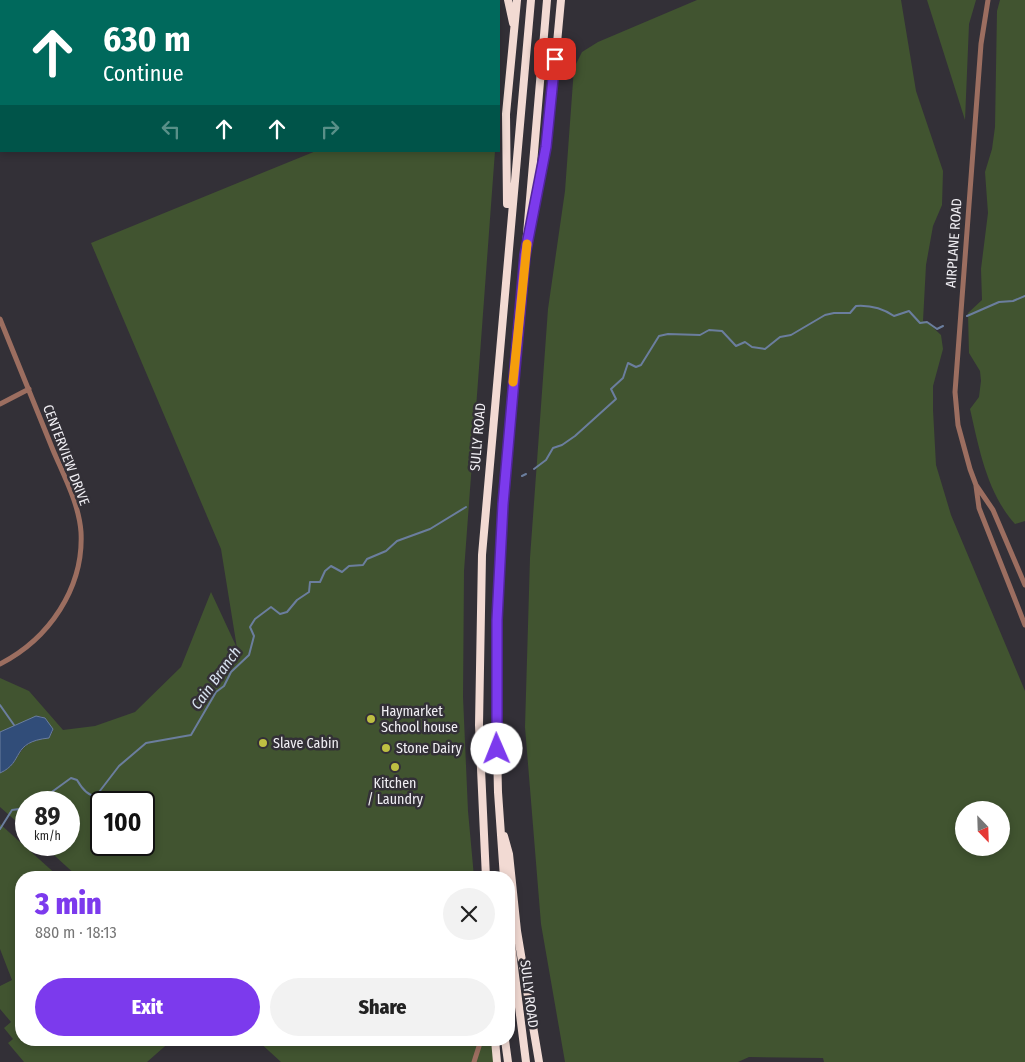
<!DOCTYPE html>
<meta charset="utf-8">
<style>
body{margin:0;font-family:"Fira Sans Condensed",sans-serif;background:#f2f2f2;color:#222;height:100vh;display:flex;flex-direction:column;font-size:19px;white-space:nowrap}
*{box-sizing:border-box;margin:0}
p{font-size:16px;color:#767676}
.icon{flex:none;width:28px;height:28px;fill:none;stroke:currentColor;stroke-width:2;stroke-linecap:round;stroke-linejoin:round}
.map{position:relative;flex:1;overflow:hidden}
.sheet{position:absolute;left:15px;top:871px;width:500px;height:175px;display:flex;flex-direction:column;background:#fff;border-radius:20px;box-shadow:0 2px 8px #0003}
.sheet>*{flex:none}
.hud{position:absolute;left:0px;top:0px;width:500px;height:152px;box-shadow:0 2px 8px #0003;background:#00695c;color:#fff;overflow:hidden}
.needle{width:32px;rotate:157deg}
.fabs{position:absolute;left:955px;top:801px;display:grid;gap:10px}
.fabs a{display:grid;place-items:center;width:55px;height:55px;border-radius:50%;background:#fff;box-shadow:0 2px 8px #0003;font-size:25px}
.speed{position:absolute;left:15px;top:791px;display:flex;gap:10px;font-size:25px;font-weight:700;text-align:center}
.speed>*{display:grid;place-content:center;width:65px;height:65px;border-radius:50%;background:#fff;box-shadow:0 2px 8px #0003;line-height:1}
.speed small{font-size:12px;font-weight:400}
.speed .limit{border:2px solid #111;border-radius:8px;background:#fff;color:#111}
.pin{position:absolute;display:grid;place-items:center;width:42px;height:42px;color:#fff;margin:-21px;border-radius:10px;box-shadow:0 2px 8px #0006}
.me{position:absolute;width:55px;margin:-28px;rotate:359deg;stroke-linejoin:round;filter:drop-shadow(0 0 4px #0008)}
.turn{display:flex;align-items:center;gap:18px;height:105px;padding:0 20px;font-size:22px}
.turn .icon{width:65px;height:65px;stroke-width:2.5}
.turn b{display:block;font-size:35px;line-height:42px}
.lanes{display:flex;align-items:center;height:48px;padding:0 20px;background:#0003;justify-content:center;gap:25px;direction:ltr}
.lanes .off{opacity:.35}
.round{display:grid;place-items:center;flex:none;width:52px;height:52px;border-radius:26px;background:#f2f2f2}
.summary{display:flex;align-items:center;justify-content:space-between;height:85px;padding:0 20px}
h1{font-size:30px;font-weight:800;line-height:38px;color:#7c3aed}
.cta{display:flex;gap:10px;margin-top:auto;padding:10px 20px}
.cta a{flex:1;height:58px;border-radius:30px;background:#7c3aed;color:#fff;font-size:20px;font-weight:800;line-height:58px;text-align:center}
.cta a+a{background:#f2f2f2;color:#222}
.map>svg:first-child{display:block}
.green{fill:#415430;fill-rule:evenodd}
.water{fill:#314d79;stroke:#6b7e9e}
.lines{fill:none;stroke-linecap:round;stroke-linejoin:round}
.stream{stroke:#6b7e9e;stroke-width:2}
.minor{stroke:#9c6e60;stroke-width:5}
.highway{stroke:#f2dad3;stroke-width:8}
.route-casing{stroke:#51269a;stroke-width:12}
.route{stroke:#7c3aed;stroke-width:9}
.slow{stroke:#f59e0b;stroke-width:9}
.poi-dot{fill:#bebf42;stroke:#333037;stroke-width:2}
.labels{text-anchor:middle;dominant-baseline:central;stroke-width:5;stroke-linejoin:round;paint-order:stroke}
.street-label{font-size:14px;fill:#f1eff4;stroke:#333037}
.poi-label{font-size:14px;fill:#f1eff4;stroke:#333037;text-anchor:start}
.water-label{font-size:15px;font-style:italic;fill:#d9e3f1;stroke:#333037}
</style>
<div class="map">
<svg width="1025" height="1062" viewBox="0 0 1025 1062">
<rect width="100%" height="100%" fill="#333037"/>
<path class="green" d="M697,0H901L916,91L943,171L942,205L933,226L926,265L923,321L927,322L941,335L943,349L933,386V410L936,465L951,515L1025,691V1062H824L823,1058L749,1057L738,1062H565L541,924L525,727L530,558L548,309L565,191L574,68L582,52L598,42ZM964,810H1001V848H964Z
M927,0H976L969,24L965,120Z
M1000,0H1025V521L1015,524C987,493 979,448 970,409L979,397L981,381L980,371L969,353L968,313L982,300L981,269L988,213L985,172L992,149L995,127L997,11Z
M316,151H495L464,571L463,697L468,811L474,877H78L43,845H69V802H26V830L0,807V773C24,763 13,741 49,738L53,731L45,718L40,716L0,732V678L29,691L63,730L95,726L135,712L181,667L211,592L237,648L221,549L91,243ZM101,802H144V845H101Z
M0,824L59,877L21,878V1040H172L147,1062H24L8,1043L13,1039L4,1028L11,1022L0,1009V986L12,980L0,949Z
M257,1040H491L494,1062H281Z"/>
<path class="water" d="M36,716L45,718L53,729L49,738C10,742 25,762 0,773V732Z"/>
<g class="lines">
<path class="stream" d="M967,316L999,302L1013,301L1025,296
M534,469L546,460L553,448L562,445L575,436L616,399L611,389L623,378L628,363L636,367L641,365L659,336L668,334L700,335L709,330L722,331L736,346L745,342L752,347L765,349L780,337L791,335L825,315L834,313H850L856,306C870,305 882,308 894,316L909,311L920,323L927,322L937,329L943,326
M522,476L526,474
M0,705L14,725
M38,802L71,778L77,780C81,787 87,796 96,796L119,766L146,743L191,735L216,692L224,686L231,672L249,655L254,636L250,627L255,619L271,607L280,614L287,612L297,600L309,592L310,582H320L325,571L331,566L342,572L349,566L363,565L367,559L386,551L397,541L430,529L466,507
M0,829L12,810L26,808"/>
<path class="minor" d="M988,0L981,44L955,392L958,425L970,469L976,485L993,510L1025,585
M47,1L48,0
M255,1V0
M0,108L1,102
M0,319C18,363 35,406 53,450C64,476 79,504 81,532C84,588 49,639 0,664
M0,404L29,389
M976,486L979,508L1025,625
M474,1062L481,1040"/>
<path class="highway" d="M508,0L513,23
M507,204L506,114L517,0
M533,209L550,118L561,0
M504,836L509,854L517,931L539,1062
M486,878L479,725L482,555L531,0
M504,878L498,792L496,706L499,562L547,0
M509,928L526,1062
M495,1040L497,1062
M505,1040L508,1062"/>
</g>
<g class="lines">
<defs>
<path id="route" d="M497,749V620L503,504L525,255L546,147L555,59"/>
</defs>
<use href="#route" class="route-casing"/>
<use href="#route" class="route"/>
<path class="slow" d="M513,382L527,244"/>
</g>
<g class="poi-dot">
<circle cx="371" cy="719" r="5"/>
<circle cx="263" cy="743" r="5"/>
<circle cx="386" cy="748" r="5"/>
<circle cx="395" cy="767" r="5"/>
</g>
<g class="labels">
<g class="street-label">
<text transform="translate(954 243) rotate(-86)">AIRPLANE ROAD</text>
<text transform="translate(478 437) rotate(-85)">SULLY ROAD</text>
<text transform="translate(66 455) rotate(69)">CENTERVIEW DRIVE</text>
<text transform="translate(529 994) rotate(83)">SULLY ROAD</text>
</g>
<g class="poi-label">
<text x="381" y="711">Haymarket<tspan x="381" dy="16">School house</tspan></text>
<text x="273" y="743">Slave Cabin</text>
<text x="396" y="748">Stone Dairy</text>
<text x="395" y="783" text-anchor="middle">Kitchen<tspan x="395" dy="16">/ Laundry</tspan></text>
</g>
<g class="water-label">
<text transform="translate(216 678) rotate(-54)">Cain Branch</text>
</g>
</g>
</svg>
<div class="fabs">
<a><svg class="needle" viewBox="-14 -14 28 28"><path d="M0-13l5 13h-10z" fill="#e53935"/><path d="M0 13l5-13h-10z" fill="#767676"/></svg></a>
</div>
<div class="speed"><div>89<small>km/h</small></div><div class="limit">100</div></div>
<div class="pin" style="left:555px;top:59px;background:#d93025"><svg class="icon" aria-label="arrive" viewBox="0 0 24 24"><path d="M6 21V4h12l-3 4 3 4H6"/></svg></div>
<svg class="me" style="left:497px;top:749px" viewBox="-20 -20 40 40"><circle r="19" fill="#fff"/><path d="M0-13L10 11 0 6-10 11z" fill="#7c3aed"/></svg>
<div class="hud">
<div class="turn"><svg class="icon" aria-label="ahead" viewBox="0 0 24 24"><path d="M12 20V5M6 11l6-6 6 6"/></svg><div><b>630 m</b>Continue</div></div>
<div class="lanes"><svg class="icon off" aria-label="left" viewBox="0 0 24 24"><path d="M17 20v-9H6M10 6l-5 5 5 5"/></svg><svg class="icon" aria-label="ahead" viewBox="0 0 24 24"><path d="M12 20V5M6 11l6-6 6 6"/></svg><svg class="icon" aria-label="ahead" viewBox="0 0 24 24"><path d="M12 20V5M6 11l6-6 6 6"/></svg><svg class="icon off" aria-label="right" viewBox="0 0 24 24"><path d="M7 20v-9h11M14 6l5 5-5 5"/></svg></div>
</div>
<section class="sheet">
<div class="summary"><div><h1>3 min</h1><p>880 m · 18:13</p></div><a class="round"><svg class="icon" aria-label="close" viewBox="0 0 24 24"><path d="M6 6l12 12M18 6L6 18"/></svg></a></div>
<div class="cta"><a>Exit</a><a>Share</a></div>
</section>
</div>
